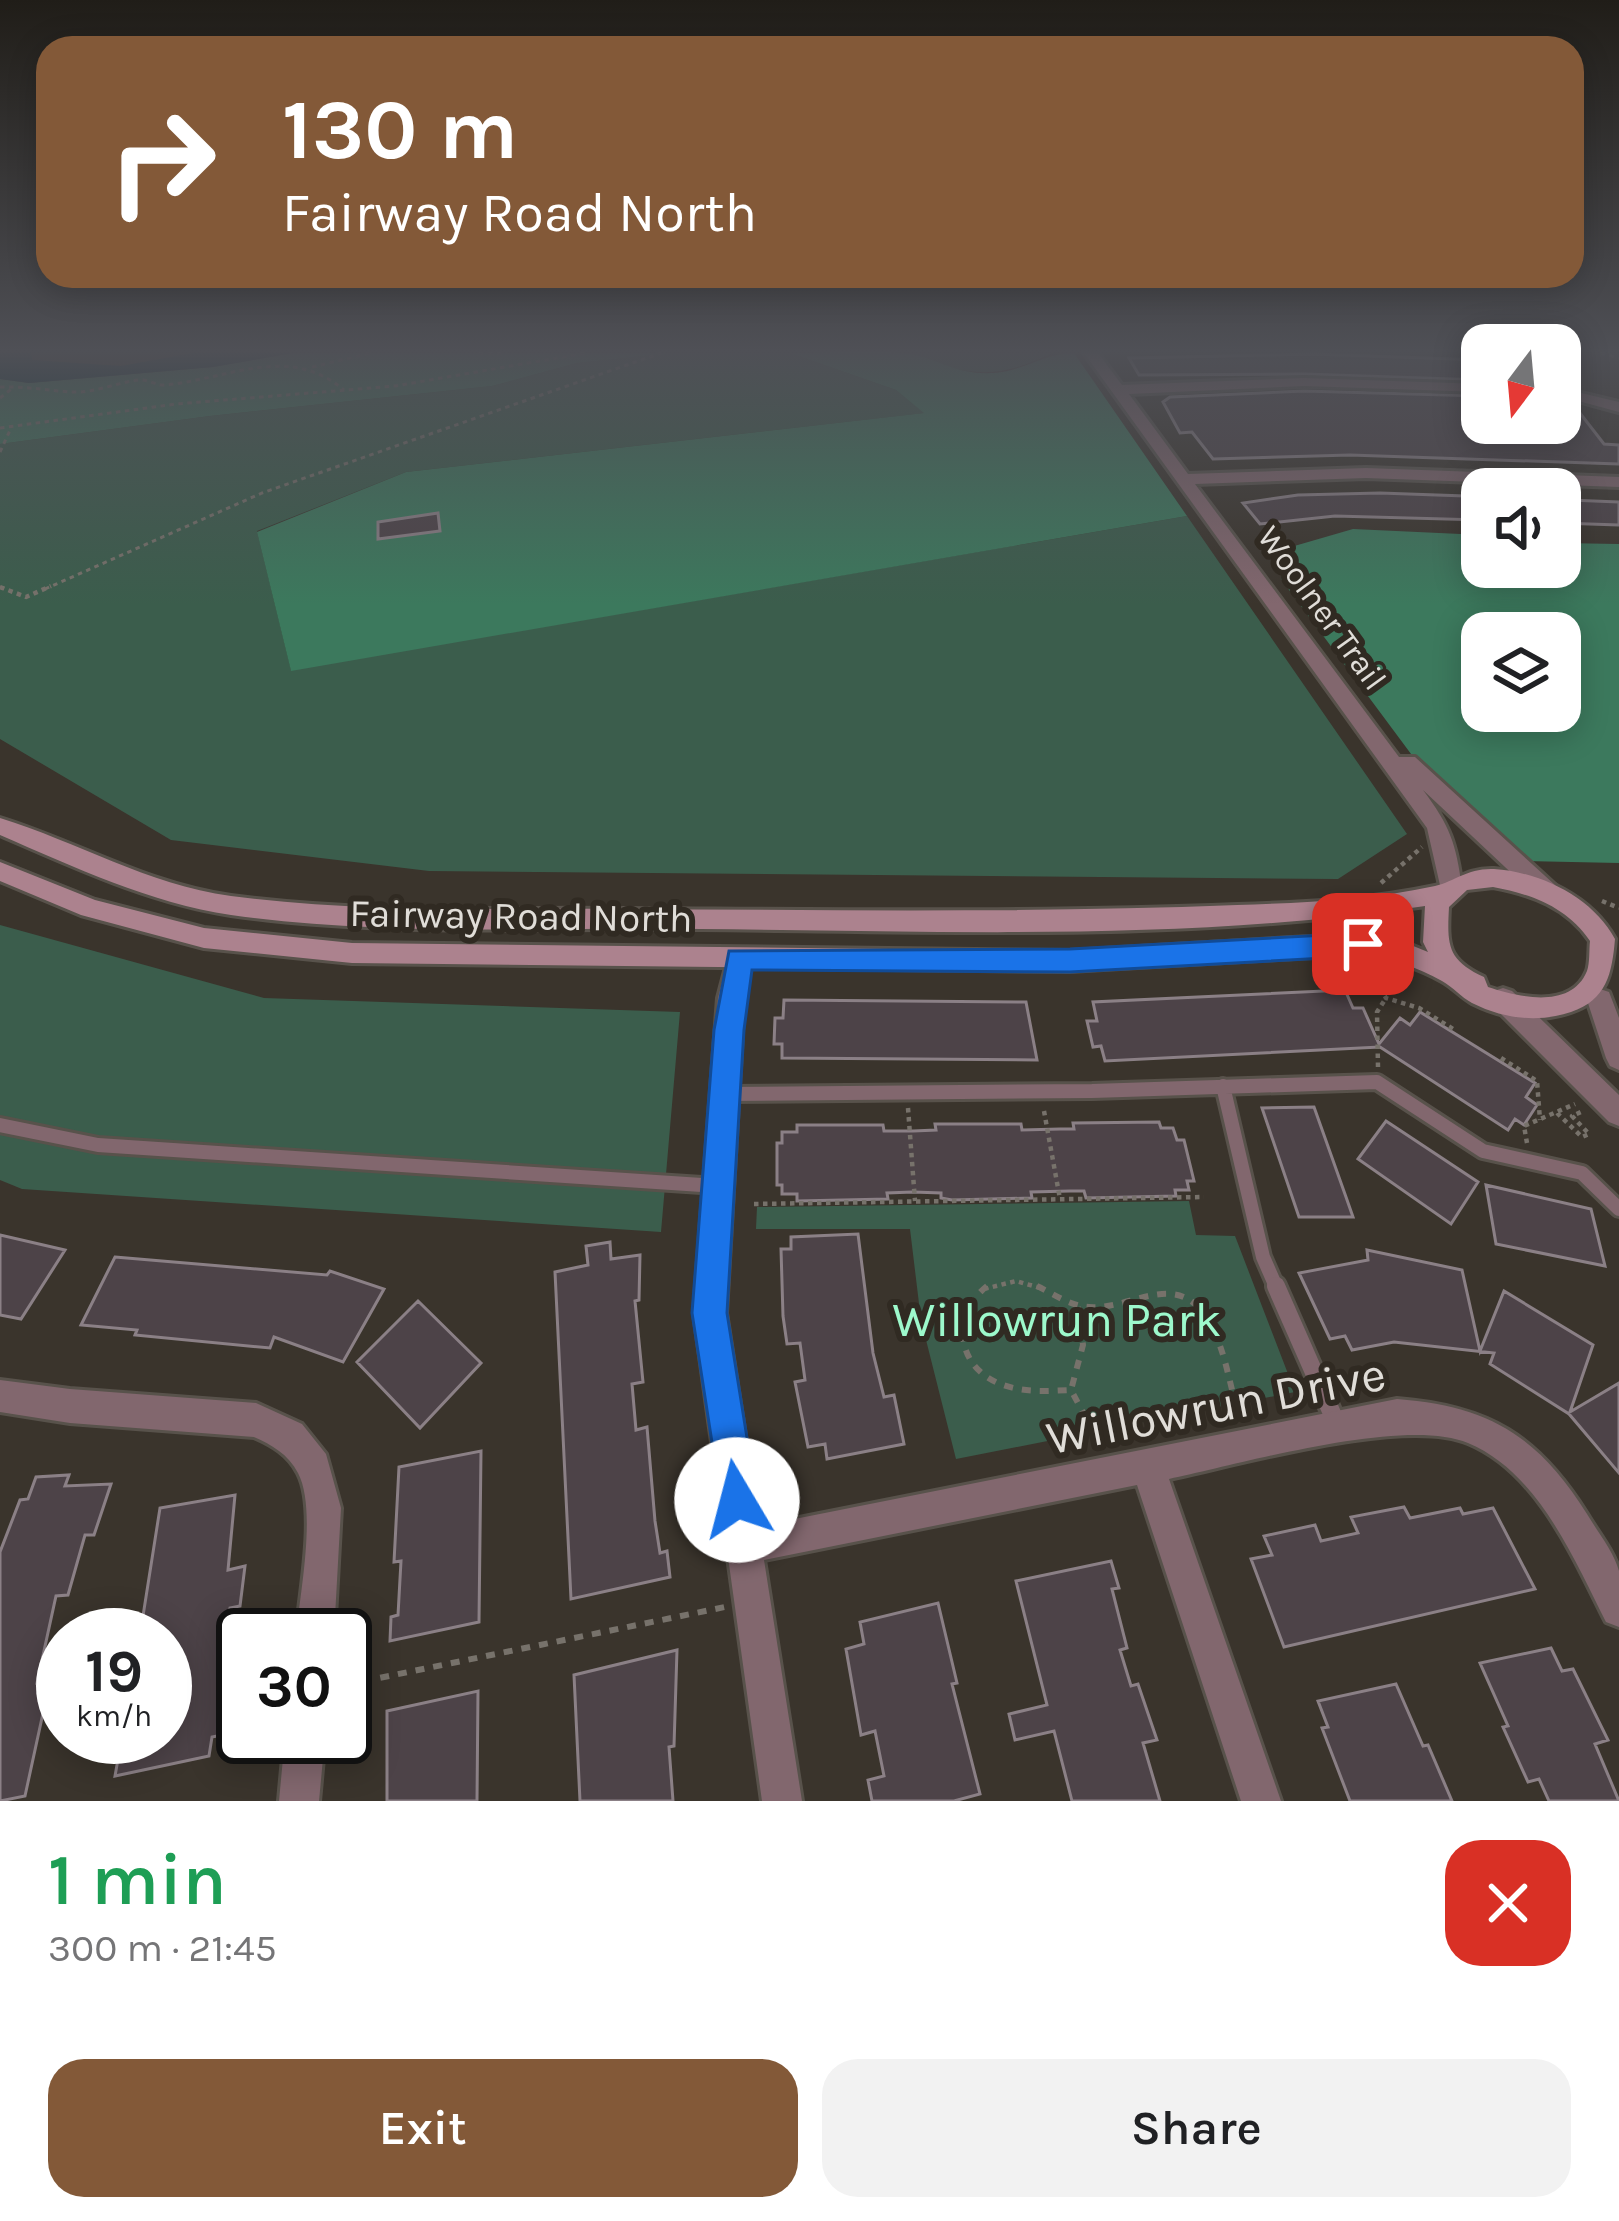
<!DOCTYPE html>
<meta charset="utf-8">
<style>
body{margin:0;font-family:Karla,sans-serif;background:#f2f2f2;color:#202124;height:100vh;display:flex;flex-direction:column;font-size:45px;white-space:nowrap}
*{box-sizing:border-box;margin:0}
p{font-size:39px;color:#757577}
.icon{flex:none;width:66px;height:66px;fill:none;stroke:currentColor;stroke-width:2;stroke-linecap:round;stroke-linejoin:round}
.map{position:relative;height:1801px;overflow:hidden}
.sheet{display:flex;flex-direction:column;background:#fff;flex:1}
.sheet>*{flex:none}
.banner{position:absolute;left:36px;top:36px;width:1548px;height:252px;border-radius:36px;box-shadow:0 6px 30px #0003;background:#835938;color:#fff;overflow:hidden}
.needle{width:78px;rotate:196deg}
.fabs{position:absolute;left:1461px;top:324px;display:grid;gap:24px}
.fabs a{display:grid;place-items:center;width:120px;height:120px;border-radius:24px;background:#fff;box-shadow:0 6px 30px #0003;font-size:60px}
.speed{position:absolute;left:36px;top:1608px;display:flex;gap:24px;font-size:60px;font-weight:700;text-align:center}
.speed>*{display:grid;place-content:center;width:156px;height:156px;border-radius:50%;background:#fff;box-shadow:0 6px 30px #0003;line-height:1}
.speed small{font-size:30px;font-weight:400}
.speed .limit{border:6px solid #111;border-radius:18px;background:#fff;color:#111}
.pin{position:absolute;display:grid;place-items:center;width:102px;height:102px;color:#fff;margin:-51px;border-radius:24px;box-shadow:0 6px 18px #0006}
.me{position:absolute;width:132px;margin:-66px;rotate:352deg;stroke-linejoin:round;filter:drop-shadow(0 0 9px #0008)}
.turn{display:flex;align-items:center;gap:42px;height:252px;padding:0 48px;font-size:54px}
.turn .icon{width:156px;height:156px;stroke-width:2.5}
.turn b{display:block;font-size:84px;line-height:102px}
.round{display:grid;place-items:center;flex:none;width:126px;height:126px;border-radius:36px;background:#f2f2f2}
.summary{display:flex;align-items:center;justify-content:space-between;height:204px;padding:0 48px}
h1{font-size:72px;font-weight:600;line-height:90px;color:#1e9e55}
.cta{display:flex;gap:24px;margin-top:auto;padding:24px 48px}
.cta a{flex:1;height:138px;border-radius:36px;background:#835938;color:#fff;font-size:48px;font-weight:600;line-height:138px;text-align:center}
.cta a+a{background:#f2f2f2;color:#202124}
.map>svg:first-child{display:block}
.green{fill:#3b5d4c}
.forest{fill:#3c795d;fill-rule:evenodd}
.water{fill:#002b35}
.building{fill:#4d4348;stroke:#8b8086;stroke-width:3}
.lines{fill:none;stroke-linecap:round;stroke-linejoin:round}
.service-far1-casing{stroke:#58524b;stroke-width:20}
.service-casing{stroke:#58524b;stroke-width:24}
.minor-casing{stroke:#58524b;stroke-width:6}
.tertiary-casing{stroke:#58524b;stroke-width:6}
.secondary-casing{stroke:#58524b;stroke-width:6}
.path-far2{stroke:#77726b;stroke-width:3;stroke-dasharray:4.5 4.5;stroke-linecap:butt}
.path-far1{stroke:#77726b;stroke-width:4.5;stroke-dasharray:4.5 4.5;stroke-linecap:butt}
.path{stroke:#77726b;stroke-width:6;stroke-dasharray:9 9;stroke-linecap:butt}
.service-far1{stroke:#82676e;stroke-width:14}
.service{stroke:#82676e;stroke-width:18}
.minor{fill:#82676e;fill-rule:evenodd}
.tertiary{fill:#82676e;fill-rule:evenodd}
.secondary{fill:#ac828e;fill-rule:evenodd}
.route{fill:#1a73e8;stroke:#114b97;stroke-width:3}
.labels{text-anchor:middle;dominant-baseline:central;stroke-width:12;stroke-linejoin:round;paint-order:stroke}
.far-street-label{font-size:33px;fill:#e0ddd8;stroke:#302a22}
.street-label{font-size:39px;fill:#e0ddd8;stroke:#302a22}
.near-park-label{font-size:48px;fill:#9df9cc;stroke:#302a22}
.near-street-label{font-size:48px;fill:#e0ddd8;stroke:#302a22}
</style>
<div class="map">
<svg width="1619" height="1801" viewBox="0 0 1619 1801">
<rect width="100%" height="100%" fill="#3a342c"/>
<path class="green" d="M673,353H790L896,390L925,413L406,472L257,531L291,670L1187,516L1407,834L1338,879L429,871L171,840L0,739V444L210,416L492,386L577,363Z
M908,353H1052C997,381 963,376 908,353Z
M0,925L264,998L680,1012L661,1232L22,1189L0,1180Z
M1189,1201L1196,1235L1235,1236L1295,1392L956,1459L921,1320L910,1229H756L757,1207Z"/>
<path class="forest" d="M293,353H673L577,363L492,386L210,416L0,444V379L29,383L213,367Z
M790,353C827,353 866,350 903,353C936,356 951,375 994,373C1023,371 1045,353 1074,353L1187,516L291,671L257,532L406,472L924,413L896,390Z
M1353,529L1482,535V567H1560V543L1619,544V863L1522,861L1469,832L1281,579L1284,549ZM1482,633H1560V711H1482Z"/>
<path class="water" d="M0,353H31L32,360L121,366L193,353H293L213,367L29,383L0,379Z"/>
<path class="building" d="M1313,354L1482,360V380L1304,374L1139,375L1129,358Z
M1304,391L1482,396V423H1560V401L1573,404L1604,444L1619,445V464L1350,455L1213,459L1192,432L1180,433L1163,402L1170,397Z
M1380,493L1465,496L1481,520L1335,516L1260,524L1243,503L1298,495Z
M1569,500L1619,502V525L1560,523V503Z
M438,513L440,531L378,539V522Z
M1345,990L1353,1008H1363L1379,1044L1400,1018L1410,1025L1420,1012L1535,1083L1526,1097L1537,1105L1524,1125L1515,1119L1508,1130L1380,1047L1105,1061L1101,1046L1093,1047L1087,1021H1097L1093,1002Z
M784,1000L1026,1002L1037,1060L782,1058V1044H774L775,1018H783Z
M1314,1107L1346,1197L1353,1217H1299L1262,1108Z
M1386,1121L1478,1182L1451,1224L1358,1159Z
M1159,1122L1161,1128H1173L1177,1140H1184L1194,1181H1187L1189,1190H1175L1176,1196L1086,1198L1084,1191H1070L1031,1192L1032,1198L952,1200L941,1198V1193L913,1192L887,1193L888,1199L797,1201V1194H782V1185H777V1143H782V1132H797V1125H883L884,1131H913L936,1130L935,1124H1021L1022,1130L1060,1129H1074L1073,1123Z
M1486,1185L1591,1209L1605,1266L1496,1244Z
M858,1234L873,1353L884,1397L894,1395L904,1444L827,1459L825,1444L808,1447L795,1382L805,1380L800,1343L787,1344L783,1316L781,1249H791V1237Z
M0,1235L65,1250L21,1319L0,1315Z
M610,1242L611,1259L640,1255L639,1300L635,1301L643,1382L632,1384L636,1430L647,1427L655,1521L660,1553L667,1551L670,1577L571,1599L555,1272L588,1265L586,1246Z
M1367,1250L1462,1270L1480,1351L1504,1291L1593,1345L1570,1412L1619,1383V1473L1569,1414L1490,1364L1494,1353L1394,1342L1352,1350L1345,1336L1330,1339L1299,1273L1368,1260Z
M115,1257L327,1275L330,1271L384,1289L343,1362L274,1337L270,1348L135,1335L137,1330L81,1325Z
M418,1301L481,1363L420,1428L357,1362Z
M481,1451L479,1622L390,1641L391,1617L398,1615L401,1561L394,1562L399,1467Z
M69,1475L65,1486L111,1484L94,1535H85L68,1595L56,1596L37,1683L50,1681L25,1796L0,1801V1552L20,1500L28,1499L36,1477Z
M235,1495L228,1570L245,1566L240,1606L230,1608L224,1657L233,1655L222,1735L212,1737L209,1756L115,1776L122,1737H165V1635H140L160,1508Z
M1404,1507L1410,1518L1460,1508L1463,1514L1493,1508L1535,1589L1284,1647L1251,1559L1272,1555L1264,1536L1315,1525L1321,1541L1358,1533L1351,1517Z
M1111,1561L1119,1588L1112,1589L1127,1648L1120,1650L1131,1686L1138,1684L1157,1740L1143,1743L1160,1801H1072L1054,1731L1015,1740L1009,1714L1047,1705L1016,1581Z
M938,1603L957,1683L952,1684L980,1794L954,1801H872L868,1780L884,1776L875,1731L861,1735L846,1649L864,1644L860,1622Z
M1551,1648L1562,1671L1573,1669L1608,1740L1595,1744L1619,1801H1549L1539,1779L1528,1782L1503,1727L1508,1726L1480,1663Z
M677,1650L674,1746L669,1747L673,1801H580L574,1675Z
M1396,1684L1423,1746L1428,1745L1452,1801H1350L1322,1728L1328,1727L1318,1701Z
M478,1691L477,1801H387V1711Z"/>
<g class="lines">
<defs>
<path id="service-far1" d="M1223,1086L1263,1257L1277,1289
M724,1094L1092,1091L1377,1082L1483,1151L1582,1173L1619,1209
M0,1125L98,1145L717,1186"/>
<path id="service" d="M1276,1286L1338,1427"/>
<path id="minor" d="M1084,353H1098L1122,385L1304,378L1482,384V392L1304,386L1129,394L1188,474L1366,468L1619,477V487L1366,478L1195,484L1399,757H1415L1555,885L1559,892L1555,899H1539L1423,790C1450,826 1456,843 1462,888L1458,894H1442L1427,828Z
M1560,388L1619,402V412L1560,396Z
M739,949L748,952L752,959L744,998L726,1313L759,1526L1397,1399C1489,1406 1538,1436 1587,1514C1597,1531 1614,1552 1619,1571C1619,1587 1619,1610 1619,1627L1606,1622C1574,1559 1538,1472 1468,1443C1405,1416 1241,1464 1169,1479L1281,1801H1241L1137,1485L764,1560L802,1801H762L694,1313L718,998L730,952Z
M0,1380L70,1389L256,1403L302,1424L326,1454L341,1508L334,1635H296C300,1593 317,1509 298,1473C288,1454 272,1445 254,1437L70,1423L0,1412Z
M285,1737H325L319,1801H279Z"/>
<path id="tertiary" d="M1503,988L1512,991L1619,1095V1126L1609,1122L1494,1007L1490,999L1494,991Z
M1600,989L1609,992L1619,1018V1070L1610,1066L1606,1058L1587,1000L1591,992Z"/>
<path id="secondary" d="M0,818C78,842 146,884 231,896C360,913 491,908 621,909C826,910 1031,913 1237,905C1303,903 1370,900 1435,886C1456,881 1467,868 1494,869C1541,872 1593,898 1615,939C1612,973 1607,1000 1571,1012C1538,1023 1504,1019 1472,1003C1461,997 1453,987 1442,981C1417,967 1391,959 1363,954L1069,971L352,963L204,948L81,915L0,881V862L95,900L204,928L352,943L1069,951L1363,934L1401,941L1428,952L1423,942L1425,906C1186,942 942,931 701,929C546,927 385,937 231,915C150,903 74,867 0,835ZM1493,887C1531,894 1567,907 1590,941C1589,949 1590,963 1587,971C1571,1010 1518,997 1488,987L1484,977C1447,960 1447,945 1449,907L1467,890Z"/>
</defs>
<use href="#service-far1" class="service-far1-casing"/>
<use href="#service" class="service-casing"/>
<use href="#minor" class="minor-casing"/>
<use href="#tertiary" class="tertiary-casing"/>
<use href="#secondary" class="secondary-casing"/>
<path class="path-far2" d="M479,353H505
M1601,353L1619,358
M312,367L371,353
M0,387C26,386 49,391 74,392C95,393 118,382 139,380C149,379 156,386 165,385C229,379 288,343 344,390
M0,398L14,387
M0,428L176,404L395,386L586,353
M0,452L12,426
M0,587L5,589
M45,589L262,493L661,353"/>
<path class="path-far1" d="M0,587L26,597L51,586
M1381,883L1422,847
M1602,901L1619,908
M1365,966L1386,998L1419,1008L1453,1029
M1501,1058L1537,1081L1540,1120
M1378,1067L1377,1012L1386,998
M908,1108L915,1201
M1044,1111L1060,1199
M1557,1113L1582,1137L1589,1134L1572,1116L1581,1112
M1527,1143L1524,1126L1575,1104
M754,1204L1204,1197
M984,1289L1016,1281L1044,1289"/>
<path class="path" d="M987,1286C951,1315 955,1368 1003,1385C1026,1393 1047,1391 1071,1390
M1037,1286C1054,1294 1070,1306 1089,1307C1132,1310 1177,1268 1208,1320C1226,1349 1229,1386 1240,1418
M1078,1307L1083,1345L1071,1390L1101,1446
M345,1685L725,1607"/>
<use href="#service-far1" class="service-far1"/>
<use href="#service" class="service"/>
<use href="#minor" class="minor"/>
<use href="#tertiary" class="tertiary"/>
<use href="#secondary" class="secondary"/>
</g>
<linearGradient id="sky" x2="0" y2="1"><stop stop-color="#201d18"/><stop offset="0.58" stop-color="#4f5056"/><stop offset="1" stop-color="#4f5056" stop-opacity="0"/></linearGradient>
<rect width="1619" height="605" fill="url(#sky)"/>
<path class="route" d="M1363,933L1373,936L1377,944L1373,952L1363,956L1070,972L752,970L744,1030L727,1313L757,1500L751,1514L737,1520L723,1514L692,1313L714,1030L729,951L1070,949Z"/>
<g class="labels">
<g class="far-street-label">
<text transform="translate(1322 608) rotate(54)">Woolner Trail</text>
</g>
<g class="street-label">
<text transform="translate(521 916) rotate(1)">Fairway Road North</text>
</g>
<g class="near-park-label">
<text x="1057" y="1320">Willowrun Park</text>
</g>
<g class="near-street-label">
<text transform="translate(1216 1406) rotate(-11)">Willowrun Drive</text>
</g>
</g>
</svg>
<div class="fabs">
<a><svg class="needle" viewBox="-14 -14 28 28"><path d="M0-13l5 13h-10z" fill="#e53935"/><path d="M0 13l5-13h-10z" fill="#757577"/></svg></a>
<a><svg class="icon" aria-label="sound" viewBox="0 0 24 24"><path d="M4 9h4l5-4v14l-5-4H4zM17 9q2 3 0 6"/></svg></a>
<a><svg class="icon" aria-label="layers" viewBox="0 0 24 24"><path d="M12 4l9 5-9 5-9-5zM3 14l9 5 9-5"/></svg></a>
</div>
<div class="speed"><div>19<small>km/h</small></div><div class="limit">30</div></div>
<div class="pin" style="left:1363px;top:944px;background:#d93025"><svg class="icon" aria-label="arrive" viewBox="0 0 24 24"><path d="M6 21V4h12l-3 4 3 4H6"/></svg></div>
<svg class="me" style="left:737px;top:1500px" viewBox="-20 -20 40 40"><circle r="19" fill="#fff"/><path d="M0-13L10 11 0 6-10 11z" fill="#1a73e8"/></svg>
<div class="banner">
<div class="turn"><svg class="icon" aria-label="right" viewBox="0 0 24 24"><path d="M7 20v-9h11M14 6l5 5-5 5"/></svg><div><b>130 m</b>Fairway Road North</div></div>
</div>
</div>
<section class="sheet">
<div class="summary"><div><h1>1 min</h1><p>300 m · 21:45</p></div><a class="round" style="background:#d93025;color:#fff"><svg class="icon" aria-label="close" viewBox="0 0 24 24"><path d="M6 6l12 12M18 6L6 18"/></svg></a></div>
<div class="cta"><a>Exit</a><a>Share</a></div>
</section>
